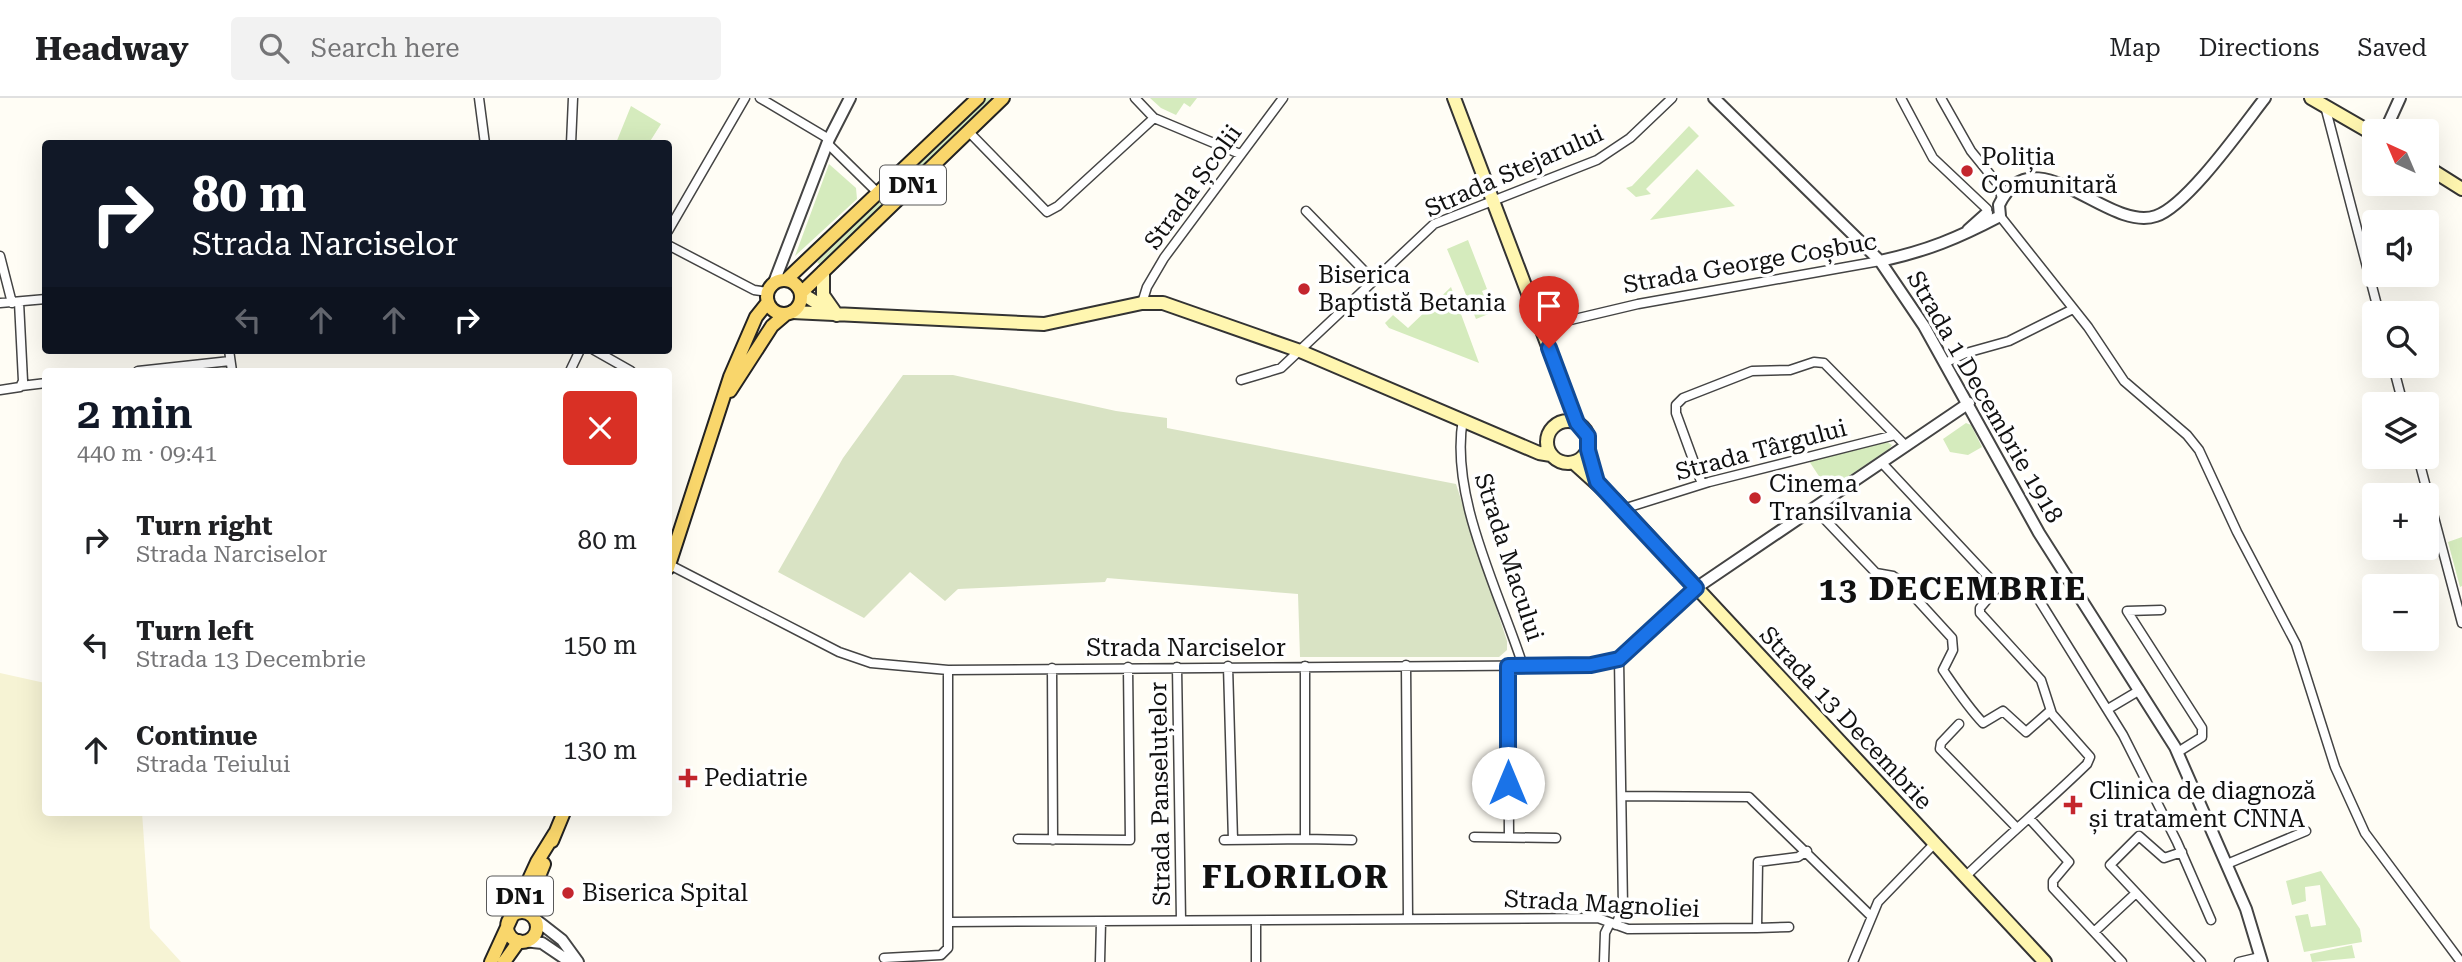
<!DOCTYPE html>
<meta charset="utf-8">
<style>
body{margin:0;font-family:"Roboto Serif",serif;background:#f2f2f2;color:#202124;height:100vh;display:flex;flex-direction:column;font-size:26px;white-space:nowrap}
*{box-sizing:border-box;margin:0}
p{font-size:23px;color:#757577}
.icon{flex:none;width:38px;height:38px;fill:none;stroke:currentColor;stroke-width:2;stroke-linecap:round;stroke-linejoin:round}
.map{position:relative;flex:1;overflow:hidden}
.side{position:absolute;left:42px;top:270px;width:630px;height:448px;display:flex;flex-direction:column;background:#fff;border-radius:7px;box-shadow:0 7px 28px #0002}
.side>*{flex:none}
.banner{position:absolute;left:42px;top:42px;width:630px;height:214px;border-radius:7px;box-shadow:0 7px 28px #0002;background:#111827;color:#fff;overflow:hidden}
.needle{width:46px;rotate:316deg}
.tools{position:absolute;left:2362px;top:21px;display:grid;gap:14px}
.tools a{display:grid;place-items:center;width:77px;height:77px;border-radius:7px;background:#fff;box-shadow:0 7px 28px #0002;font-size:35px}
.pin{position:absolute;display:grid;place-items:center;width:60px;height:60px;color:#fff;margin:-72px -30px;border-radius:50% 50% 50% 0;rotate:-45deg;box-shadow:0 0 7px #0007}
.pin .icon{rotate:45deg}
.me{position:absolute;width:77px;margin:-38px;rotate:0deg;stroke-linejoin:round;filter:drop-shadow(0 0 5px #0008)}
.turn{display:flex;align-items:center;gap:24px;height:147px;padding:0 35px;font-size:32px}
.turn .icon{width:91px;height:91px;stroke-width:2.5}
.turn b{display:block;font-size:49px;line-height:60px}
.lanes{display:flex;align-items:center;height:66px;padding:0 35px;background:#0003;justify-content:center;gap:35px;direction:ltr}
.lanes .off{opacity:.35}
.round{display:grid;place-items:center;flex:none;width:74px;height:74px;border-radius:7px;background:#f2f2f2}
.head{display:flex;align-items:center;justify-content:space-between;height:119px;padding:0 35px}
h1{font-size:42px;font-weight:600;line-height:52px;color:#111827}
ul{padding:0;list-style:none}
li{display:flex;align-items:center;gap:21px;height:105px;padding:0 35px}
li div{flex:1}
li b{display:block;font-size:26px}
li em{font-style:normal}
header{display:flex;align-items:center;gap:42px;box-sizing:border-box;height:98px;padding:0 35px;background:#fff;border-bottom:2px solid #e0e0e0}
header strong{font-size:33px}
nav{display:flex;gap:38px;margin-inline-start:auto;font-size:24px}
.search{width:490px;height:63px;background:#f2f2f2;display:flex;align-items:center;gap:18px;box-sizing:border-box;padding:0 24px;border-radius:7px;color:#757577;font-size:26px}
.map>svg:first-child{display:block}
.farmland{fill:#f6f3d4}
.green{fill:#d5ebbd}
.cemetery{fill:#d9e3c4}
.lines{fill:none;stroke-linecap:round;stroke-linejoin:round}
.minor-casing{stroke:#444;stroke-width:11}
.tertiary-casing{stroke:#444;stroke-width:14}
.secondary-casing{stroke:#333;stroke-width:16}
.primary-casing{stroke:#222;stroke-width:16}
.minor{stroke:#fff;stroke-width:8}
.tertiary{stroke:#fff;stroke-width:10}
.secondary{stroke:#fff6b0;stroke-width:12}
.primary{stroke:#f9d66b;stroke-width:12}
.route-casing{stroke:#114b97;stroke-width:18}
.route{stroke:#1a73e8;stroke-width:12}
.poi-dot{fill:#c4262e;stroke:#fff;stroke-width:2.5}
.labels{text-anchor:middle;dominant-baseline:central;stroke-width:7;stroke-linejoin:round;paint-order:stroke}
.shield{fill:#fff;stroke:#585858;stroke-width:2}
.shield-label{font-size:23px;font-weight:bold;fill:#111}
.poi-label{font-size:24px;fill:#111;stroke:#fff;text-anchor:start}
.street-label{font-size:24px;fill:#111;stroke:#fff}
.district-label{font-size:32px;font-weight:bold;letter-spacing:2px;fill:#111;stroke:#fff}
</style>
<header>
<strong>Headway</strong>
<div class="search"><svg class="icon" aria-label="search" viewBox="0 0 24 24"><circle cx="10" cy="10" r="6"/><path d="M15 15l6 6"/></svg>Search here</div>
<nav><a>Map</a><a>Directions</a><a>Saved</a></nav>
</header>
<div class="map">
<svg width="2462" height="864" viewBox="0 0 2462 864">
<rect width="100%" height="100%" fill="#fffdf5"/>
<path class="farmland" d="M0,575L45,585L46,714H142L150,830L181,864H0Z"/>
<path class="green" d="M986,0H995L821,168L817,164Z
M1150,0H1197L1190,9L1184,5L1176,17L1161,10Z
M631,8L661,26L649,45H616Z
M1689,28L1699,38L1646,91L1651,96L1636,99L1626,90L1632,88Z
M829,66L856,90L857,101L795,158Z
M1697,71L1735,108L1650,122Z
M1468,142L1487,191L1482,193L1491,215L1476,221L1447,151Z
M1451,189L1479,265L1389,230L1385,225L1393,217L1408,230Z
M1966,325L1971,327L1982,349L1968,357L1950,354L1943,341Z
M1887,344L1892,347L1889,351L1828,392L1809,363Z
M2462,439V488L2460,489L2448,444Z
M2321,773L2360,831L2362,844L2304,854L2295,818L2308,816L2311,829L2326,827L2320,787L2305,789L2306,803L2292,807L2286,783Z
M2352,847L2355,860L2312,864L2310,856Z"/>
<path class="cemetery" d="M903,277H953L1116,313L1167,320V330L1456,386L1507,543V552L1499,559H1300L1298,496L1107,480L1105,484L958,491L945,503L910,474L864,520L778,474L843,360Z"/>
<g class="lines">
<defs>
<path id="minor" d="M479,0L485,46
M760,0L829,41
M1135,0L1154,20L1240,56
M1901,0L1933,60L1987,111
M1941,0L1971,53L1997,85L2002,100
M2325,8L2379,215
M968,33L1047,114L1058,108L1154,20
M827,45L879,96
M571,46L573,0
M1306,113L1373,182
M2000,118L2088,229L2124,283L2187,337L2199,352L2237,434L2296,546L2335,669L2365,735L2461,864
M668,133L745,0
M668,147L754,192L768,194
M0,158L12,205
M0,205L46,201
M1142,205L1147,189L1164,160L1283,0
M1541,229L1638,206L1880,163
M229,252L232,273
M594,252L631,273
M1947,264L1966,255L2009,243L2073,211
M2393,268L2403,306
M138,273L230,263
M570,273L580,252
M1241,282L1281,270L1434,126L1597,62L1630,40L1672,0
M21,288L46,285
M0,292L20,289L23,283L19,204
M1463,321C1449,398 1499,493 1523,568
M2418,359L2462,525
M1882,365L1998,489L1980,510V515L2041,582L2052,616L2090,659L2087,666C2047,705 2006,739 1966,778
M1702,386L1676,315V307L1683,300L1752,273L1790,272L1814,264L1824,265L1906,348
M1814,410L1876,475L1893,478L1899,482L1952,540L1953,552L1943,572C1956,591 1967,608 1983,625L2003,613L2026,634L2050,613
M1623,411L1709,384L1895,337
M670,467L839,554L871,565L948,572L1591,567L1619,561L1696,490
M2031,489L2123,637L2177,744L2211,822
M2161,512L2127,513L2202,630V639L2178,654
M1406,567L1408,821
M1228,568L1233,742
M1305,568V741L1352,742
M1508,568L1509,739
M1177,569L1181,822
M1052,570L1053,742
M2108,611L2140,592
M1959,626L1941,645L1940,651L2016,729
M1622,698L1749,699L1871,818
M2029,720L2069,764L2053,783V790L2122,864
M1474,739L1556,740
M1018,741L1130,742L1128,569
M1224,742L1305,741
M2182,754L2164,760L2139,738L2110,767L2201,864
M2227,766L2306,733
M948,824L1598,820L1628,831L1757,830L1758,764L1798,759L1807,753
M1616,827L1623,809L1619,561
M1757,830L1789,829
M2094,834L2136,795
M884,860L941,857L948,850V572
M1100,864L1101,824
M1256,864V823
M1604,864L1605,835L1610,825
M1853,864L1878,804L1935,745
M2239,864L2260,859"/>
<path id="tertiary" d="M1714,0L1880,163L1924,228L2039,435L2175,649L2246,811L2262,864
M2385,33L2400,0
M1999,107C2034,34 2107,135 2156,118C2187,108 2243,28 2265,0
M1968,132L1987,115
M1880,163C1927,153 1958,140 2000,118L1999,107
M773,187L829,41L850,0
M1696,490L1969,305
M535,821L562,842L578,864
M524,843L542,845L570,864"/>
<path id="secondary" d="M1454,0L1577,325
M2311,0L2375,37
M2427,69L2462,91
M823,174V197L837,217
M801,195L833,215
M792,214L1044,226L1142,205H1163L1300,253L1539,355L1551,357
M1547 344a21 21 0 1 1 42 0a21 21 0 1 1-42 0Z
M1574,365L1615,402L2045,864"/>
<path id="primary" d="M786,182L978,0
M767 199a17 17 0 1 1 34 0a17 17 0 1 1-34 0Z
M801,195L1003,0
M730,293L772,228L786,216
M668,470L730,279L756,219L768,204
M552,743L564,714
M507 829a15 15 0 1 1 30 0a15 15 0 1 1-30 0Z
M530,816L531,798L544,766
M491,864L537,764L555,735
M504,864L519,843"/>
</defs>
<use href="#minor" class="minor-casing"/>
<use href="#tertiary" class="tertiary-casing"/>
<use href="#secondary" class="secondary-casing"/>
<use href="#primary" class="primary-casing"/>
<use href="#minor" class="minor"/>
<use href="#tertiary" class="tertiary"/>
<use href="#secondary" class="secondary"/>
<use href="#primary" class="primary"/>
</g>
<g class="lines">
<defs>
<path id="route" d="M1508,685V568L1591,567L1619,561L1696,490L1597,384L1588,352V338L1577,325L1549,250"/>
</defs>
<use href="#route" class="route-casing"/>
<use href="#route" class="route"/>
</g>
<g class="poi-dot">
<circle cx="1967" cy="73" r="7"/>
<circle cx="1304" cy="191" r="7"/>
<circle cx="1755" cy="400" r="7"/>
<path d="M684.5 669.5h7v7h7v7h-7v7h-7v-7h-7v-7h7z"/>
<path d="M2069.5 696.5h7v7h7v7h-7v7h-7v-7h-7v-7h7z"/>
<circle cx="568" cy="795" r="7"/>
</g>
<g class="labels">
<g class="shield">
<rect x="880" y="67.5" width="66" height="39" rx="5"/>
<rect x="487" y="778.5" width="66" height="39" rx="5"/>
</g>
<g class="shield-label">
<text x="913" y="87">DN1</text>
<text x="520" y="798">DN1</text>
</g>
<g class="poi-label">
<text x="1981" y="59">Poliția<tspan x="1981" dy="28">Comunitară</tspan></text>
<text x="1318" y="177">Biserica<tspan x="1318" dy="28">Baptistă Betania</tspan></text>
<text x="1769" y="386">Cinema<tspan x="1769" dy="28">Transilvania</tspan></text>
<text x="704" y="680">Pediatrie</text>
<text x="2089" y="693">Clinica de diagnoză<tspan x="2089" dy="28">și tratament CNNA</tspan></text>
<text x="582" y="795">Biserica Spital</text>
</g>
<g class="street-label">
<text transform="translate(1514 73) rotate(-24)">Strada Stejarului</text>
<text transform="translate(1193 89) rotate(-54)">Strada Școlii</text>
<text transform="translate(1750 165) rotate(-10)">Strada George Coșbuc</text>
<text transform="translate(1985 299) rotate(60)">Strada 1 Decembrie 1918</text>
<text transform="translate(1761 352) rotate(-15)">Strada Târgului</text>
<text transform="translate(1509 459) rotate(72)">Strada Macului</text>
<text x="1186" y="550">Strada Narciselor</text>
<text transform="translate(1846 620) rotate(47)">Strada 13 Decembrie</text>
<text transform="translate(1160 696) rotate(-91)">Strada Panseluțelor</text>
<text transform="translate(1602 806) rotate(3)">Strada Magnoliei</text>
</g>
<g class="district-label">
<text x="1953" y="491">13 DECEMBRIE</text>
<text x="1296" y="779">FLORILOR</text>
</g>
</g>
</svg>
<div class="tools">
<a><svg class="needle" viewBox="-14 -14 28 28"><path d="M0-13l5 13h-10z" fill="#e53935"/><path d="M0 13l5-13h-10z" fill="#757577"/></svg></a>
<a><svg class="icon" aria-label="sound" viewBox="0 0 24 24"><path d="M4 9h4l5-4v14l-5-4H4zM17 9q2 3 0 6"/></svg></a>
<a><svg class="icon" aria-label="search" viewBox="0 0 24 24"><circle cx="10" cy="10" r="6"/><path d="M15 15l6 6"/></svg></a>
<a><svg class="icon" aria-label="layers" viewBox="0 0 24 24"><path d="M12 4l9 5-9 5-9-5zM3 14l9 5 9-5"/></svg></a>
<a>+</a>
<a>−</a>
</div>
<div class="pin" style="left:1549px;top:250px;background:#d93025"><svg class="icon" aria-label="arrive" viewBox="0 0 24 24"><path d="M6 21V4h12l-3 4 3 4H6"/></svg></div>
<svg class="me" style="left:1508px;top:685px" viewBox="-20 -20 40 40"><circle r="19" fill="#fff"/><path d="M0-13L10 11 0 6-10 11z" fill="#1a73e8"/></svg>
<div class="banner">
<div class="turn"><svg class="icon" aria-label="right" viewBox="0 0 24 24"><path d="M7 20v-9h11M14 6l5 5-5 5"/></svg><div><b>80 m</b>Strada Narciselor</div></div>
<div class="lanes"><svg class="icon off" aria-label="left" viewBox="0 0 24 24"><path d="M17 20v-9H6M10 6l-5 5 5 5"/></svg><svg class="icon off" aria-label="ahead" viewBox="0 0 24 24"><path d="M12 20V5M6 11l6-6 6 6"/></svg><svg class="icon off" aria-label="ahead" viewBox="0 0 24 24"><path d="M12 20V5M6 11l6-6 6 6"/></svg><svg class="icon" aria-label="right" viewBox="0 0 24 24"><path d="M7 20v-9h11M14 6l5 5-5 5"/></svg></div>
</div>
<section class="side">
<div class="head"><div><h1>2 min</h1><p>440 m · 09:41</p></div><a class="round" style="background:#d93025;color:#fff"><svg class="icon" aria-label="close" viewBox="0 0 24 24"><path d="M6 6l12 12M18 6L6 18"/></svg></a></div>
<ul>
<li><svg class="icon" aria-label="right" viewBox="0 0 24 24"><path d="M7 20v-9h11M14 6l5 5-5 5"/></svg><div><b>Turn right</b><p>Strada Narciselor</p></div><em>80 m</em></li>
<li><svg class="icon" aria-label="left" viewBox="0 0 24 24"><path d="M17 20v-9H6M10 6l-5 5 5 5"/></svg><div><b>Turn left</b><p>Strada 13 Decembrie</p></div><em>150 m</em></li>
<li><svg class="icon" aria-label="ahead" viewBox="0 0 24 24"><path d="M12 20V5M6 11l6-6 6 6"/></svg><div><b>Continue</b><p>Strada Teiului</p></div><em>130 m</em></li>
</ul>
</section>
</div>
